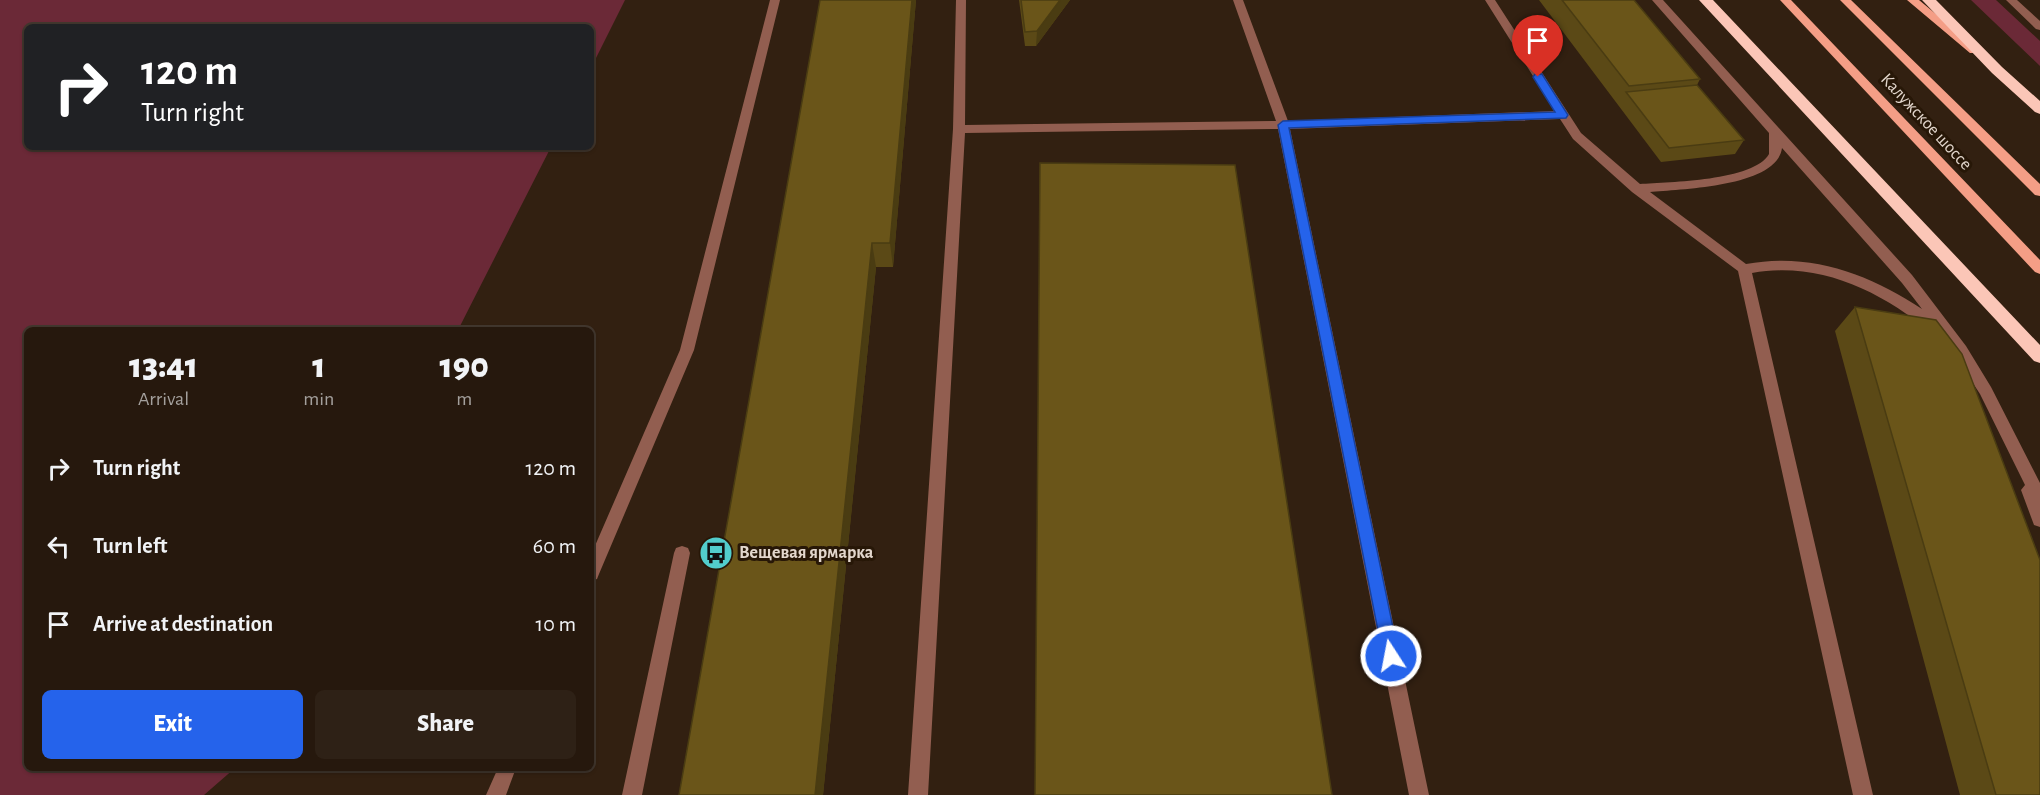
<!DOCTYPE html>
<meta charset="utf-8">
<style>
body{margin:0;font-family:"Alegreya Sans",sans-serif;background:#2e2116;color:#f1f3f6;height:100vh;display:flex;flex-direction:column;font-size:22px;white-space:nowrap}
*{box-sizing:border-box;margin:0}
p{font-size:20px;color:#a4a09d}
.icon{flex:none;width:33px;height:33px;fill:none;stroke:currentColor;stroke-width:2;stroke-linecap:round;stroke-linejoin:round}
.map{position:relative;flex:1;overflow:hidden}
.details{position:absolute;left:24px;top:327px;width:570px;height:444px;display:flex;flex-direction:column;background:#26180d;border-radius:9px;box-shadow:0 2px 4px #0004,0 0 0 2px #42372e}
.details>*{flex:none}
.top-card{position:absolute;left:24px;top:24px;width:570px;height:126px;border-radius:9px;box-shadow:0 2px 4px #0004,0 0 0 2px #42372e;background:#202124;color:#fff;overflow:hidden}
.pin{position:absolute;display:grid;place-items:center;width:51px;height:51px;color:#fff;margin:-62px -26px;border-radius:50% 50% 50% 0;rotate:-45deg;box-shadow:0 0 6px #0007}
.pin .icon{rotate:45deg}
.me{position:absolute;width:66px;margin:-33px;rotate:349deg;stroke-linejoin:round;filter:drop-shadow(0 0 4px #0008)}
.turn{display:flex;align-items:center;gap:21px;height:126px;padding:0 18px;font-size:27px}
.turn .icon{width:78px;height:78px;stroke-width:2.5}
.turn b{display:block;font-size:42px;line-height:51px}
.eta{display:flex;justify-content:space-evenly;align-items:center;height:102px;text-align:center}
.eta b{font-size:36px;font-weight:800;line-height:42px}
.primary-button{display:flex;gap:12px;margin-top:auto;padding:12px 18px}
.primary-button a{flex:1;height:69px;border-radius:9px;background:#2563eb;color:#fff;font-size:24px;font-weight:800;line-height:69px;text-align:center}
.primary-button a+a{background:#2e2116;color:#f1f3f6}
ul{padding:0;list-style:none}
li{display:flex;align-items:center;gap:18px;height:78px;padding:0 18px}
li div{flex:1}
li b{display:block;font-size:22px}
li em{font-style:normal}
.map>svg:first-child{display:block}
.green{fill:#6b2937}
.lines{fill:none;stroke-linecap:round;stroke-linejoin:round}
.minor{fill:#925e50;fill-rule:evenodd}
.major{fill:#f49e86;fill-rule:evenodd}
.highway{fill:#fbc6b7;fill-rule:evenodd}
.wall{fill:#5b4916}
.shaded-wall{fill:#4a3c12}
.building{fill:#6a5519;stroke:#4a3c12;stroke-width:1.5}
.route{fill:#2563eb;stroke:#184099;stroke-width:1.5}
.labels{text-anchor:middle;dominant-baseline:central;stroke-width:6;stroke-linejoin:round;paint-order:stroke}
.street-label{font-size:18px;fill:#e3d7cd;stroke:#271707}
.poi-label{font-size:18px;font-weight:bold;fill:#e3d7cd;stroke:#271707;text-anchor:start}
</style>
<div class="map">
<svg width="2040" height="795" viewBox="0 0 2040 795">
<rect width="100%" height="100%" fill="#322011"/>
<path class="green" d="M0,0H625L591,68V27H27V147H551L458,330H27V768H235L204,795H0Z
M1971,0H1996L2040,41V66Z"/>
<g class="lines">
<path class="minor" d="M770,0H780L694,350L599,574L597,579L591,581V555L680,350Z
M956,0H966L965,125L1276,121L1233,0H1243L1288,121L1555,111L1485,0H1495L1581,133L1640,184C1669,182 1754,181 1769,154V133L1652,0H1663L1912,275L1966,346L1991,387L2040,483V527L2034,525L2021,490L2025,485L1980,394L1940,333H1932C1880,291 1820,261 1752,273L1873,795H1853L1738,271L1632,192L1573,139L1560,119L1290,129L1429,795H1409L1278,129L965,133L928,795H908L953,129ZM1782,148L1902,283L1922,309C1869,274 1811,252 1746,264L1650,192C1681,189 1777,187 1782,148Z
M2006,0H2017L2040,21V30L2036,29Z
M682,546L688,548L690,553L642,795H622L674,553L676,548Z
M498,768H516L506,795H486Z"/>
<path class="major" d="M1780,0H1791L2040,260V274L2035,272Z
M1840,0H1851L2040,184V196L2035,195Z
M1907,0H1919L1978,49V53H1970Z"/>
<path class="highway" d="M1699,0H1713L2040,345V363L2034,361Z
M1922,0H1936L2002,67L2040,101V114L2035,112L1992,73Z"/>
</g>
<path class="wall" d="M820,0H916L893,267H876L823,795H679Z
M1019,0H1070L1036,46H1025Z
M1539,0H1634L1700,79L1697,85L1744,140L1735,154L1661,162Z
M1855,307L2040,795H1960L1835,331Z"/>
<path class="shaded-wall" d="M912,0H916L893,267L890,243Z
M1060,0H1070L1036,46L1037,31Z
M872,243L876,267L823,795H815Z"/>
<path class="building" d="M820,0H912L890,243H872L815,795H679Z
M1021,0H1060L1037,31L1025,32Z
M1562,0H1634L1700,79L1629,86Z
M1697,85L1744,140L1669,148L1626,92Z
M1040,163L1235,165L1332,795H1035Z
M1855,307L1936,320L1962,354L2040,560V795H1996Z"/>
<path class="route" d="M1535,74H1542L1568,115L1566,118L1289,128L1399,656L1396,662L1391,664L1385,662L1383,656L1278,125L1283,121L1555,112L1533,77Z"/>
<defs>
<symbol id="bus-disc" viewBox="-11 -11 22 22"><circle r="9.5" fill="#52cdcc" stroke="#271707"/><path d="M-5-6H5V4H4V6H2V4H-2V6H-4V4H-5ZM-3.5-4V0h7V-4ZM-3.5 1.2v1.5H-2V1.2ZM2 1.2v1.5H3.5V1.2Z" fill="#111"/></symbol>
</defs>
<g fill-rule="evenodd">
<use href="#bus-disc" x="697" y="534" width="38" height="38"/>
</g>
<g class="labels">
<g class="street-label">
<text transform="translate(1926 122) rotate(47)">Калужское шоссе</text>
</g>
<g class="poi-label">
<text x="739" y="553">Вещевая ярмарка</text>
</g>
</g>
</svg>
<div class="pin" style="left:1538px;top:77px;background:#d93025"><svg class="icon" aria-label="arrive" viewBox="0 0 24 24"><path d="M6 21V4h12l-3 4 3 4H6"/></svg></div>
<svg class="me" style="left:1391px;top:656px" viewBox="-20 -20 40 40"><circle r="17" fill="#2563eb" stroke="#fff" stroke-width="3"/><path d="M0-11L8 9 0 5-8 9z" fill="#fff"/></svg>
<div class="top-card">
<div class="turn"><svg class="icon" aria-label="right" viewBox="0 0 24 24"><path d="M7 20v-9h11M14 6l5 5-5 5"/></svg><div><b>120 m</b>Turn right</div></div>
</div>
<section class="details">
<div class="eta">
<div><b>13:41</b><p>Arrival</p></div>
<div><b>1</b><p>min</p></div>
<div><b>190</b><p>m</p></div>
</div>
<ul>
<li><svg class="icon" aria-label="right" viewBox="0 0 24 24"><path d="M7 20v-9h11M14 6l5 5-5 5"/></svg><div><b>Turn right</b></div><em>120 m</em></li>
<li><svg class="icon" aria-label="left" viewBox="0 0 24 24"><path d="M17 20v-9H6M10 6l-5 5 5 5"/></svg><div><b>Turn left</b></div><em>60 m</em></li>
<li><svg class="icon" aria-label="arrive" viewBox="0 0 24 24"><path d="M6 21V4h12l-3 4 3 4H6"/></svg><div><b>Arrive at destination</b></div><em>10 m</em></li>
</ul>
<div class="primary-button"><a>Exit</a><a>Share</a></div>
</section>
</div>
